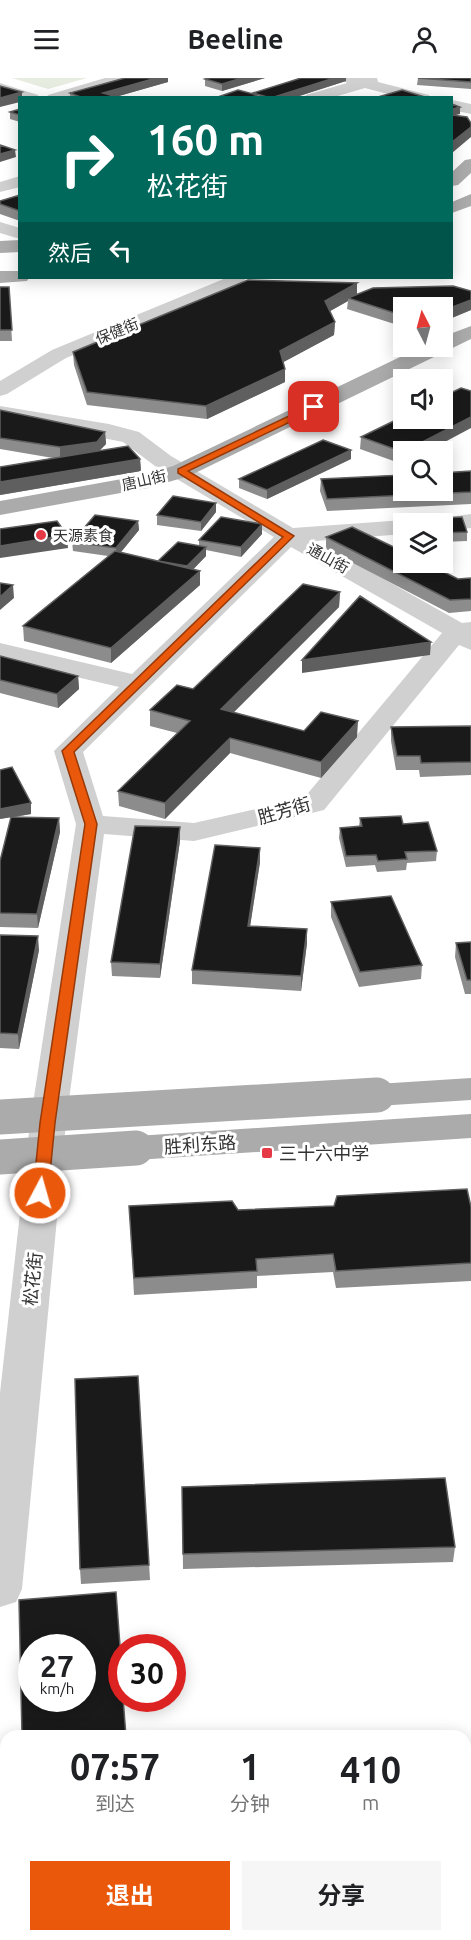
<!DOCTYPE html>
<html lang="zh">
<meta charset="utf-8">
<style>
body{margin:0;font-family:Ubuntu,"Noto Sans SC",sans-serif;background:#f6f6f6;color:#202124;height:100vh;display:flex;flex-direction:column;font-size:22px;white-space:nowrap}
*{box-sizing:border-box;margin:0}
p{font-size:20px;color:#757577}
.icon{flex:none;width:33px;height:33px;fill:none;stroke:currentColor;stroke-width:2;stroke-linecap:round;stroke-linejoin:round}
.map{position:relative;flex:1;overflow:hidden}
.drawer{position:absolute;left:0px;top:1652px;width:471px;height:212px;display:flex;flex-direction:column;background:#fff;border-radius:18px 18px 0 0;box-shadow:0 3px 15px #0003}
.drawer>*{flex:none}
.hud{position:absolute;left:18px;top:18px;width:435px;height:183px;border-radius:0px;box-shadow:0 3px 15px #0003;background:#00695c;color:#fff;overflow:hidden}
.needle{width:39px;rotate:354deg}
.tools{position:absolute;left:393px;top:219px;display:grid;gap:12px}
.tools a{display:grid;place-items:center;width:60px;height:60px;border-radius:0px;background:#fff;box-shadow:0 3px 15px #0003;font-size:30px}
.speed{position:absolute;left:18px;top:1556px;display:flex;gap:12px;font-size:30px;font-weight:700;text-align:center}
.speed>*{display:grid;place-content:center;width:78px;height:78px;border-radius:50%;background:#fff;box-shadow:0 3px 15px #0003;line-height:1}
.speed small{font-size:15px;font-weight:400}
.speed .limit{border:9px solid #d22;background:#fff;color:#111}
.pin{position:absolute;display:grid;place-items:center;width:51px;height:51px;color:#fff;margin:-26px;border-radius:12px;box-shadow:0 3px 9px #0006}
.me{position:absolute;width:66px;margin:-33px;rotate:6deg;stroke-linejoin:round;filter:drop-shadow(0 0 4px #0008)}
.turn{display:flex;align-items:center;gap:21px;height:126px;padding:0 30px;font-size:27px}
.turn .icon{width:78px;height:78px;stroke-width:2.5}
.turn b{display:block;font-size:42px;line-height:51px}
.then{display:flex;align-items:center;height:57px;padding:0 30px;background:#0003;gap:12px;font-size:22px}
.eta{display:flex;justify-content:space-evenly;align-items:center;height:102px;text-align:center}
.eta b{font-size:36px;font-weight:700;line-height:42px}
.action{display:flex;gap:12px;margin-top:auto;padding:12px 30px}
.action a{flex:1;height:69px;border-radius:0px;background:#ea580c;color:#fff;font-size:24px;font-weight:700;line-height:69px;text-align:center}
.action a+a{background:#f6f6f6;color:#202124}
header{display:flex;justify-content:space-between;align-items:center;height:78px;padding:0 30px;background:#fff;font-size:27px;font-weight:700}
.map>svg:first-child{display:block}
.green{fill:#e6ecdf}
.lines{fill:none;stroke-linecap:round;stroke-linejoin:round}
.minor{fill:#d0d0d0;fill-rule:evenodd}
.major{fill:#ababab;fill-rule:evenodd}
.major-bridge{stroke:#ababab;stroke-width:35}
.wall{fill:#8c8c8c}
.shaded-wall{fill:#5f5f5f}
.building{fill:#1a1a1a;stroke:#5f5f5f;stroke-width:1.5;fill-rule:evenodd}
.route{fill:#ea580c;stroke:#983908;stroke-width:1.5}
.poi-dot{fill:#e63946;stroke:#fff;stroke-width:2}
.labels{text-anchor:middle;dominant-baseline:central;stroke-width:6;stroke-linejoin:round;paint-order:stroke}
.far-street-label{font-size:15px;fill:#333;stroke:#fff}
.far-poi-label{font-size:15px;fill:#333;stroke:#fff;text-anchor:start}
.street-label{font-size:18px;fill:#333;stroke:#fff}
.poi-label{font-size:18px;fill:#333;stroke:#fff;text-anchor:start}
</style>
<header><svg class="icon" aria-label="menu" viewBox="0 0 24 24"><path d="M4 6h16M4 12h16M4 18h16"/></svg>Beeline<svg class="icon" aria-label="person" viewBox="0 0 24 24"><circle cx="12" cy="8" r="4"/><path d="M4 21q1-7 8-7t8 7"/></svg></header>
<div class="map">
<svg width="471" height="1862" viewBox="0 0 471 1862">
<rect width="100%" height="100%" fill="#fff"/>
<path class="green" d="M12,0H87L48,11Z"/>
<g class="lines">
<path class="minor" d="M105,0H129L126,3L72,20H47L48,17Z
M338,0H377L378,4L429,17L430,20H403L365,10L331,20H305L306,17L347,5Z
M0,5L38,17L39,20L20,21L0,15Z
M452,22L471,26V36L452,32Z
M20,98V109L0,114V104Z
M0,144L20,150V161L0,155Z
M226,200H246L240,209L66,280L7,316L0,318V303L52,272Z
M0,328L109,346L139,354L171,378L293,450L404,442L412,444L413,446H404V456L316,463L462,545L471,544V572L459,567L324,732L194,763L104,756L66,1045L22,1511L16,1524L0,1529V1315L30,1045L76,746L54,673L119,609L0,581V565L132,596L274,459L155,388L123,364L0,340ZM291,469L442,555L304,720L194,745L103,738L83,674Z
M471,436V450L442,453V446H430L434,441Z"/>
<path class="major" d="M471,81V95L458,107L452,108V94L465,82Z
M471,116V128L452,135V124Z
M20,162V174L0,175V163Z
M0,193H20V200H29L27,203L0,205Z
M471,248V261L189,398L148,410L0,437V423L144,397L173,388L423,268H442V259Z
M471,1000V1022L377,1028L365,1025L360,1017L365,1009L377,1006Z
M471,1036V1060L136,1082L123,1078L118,1070L123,1062L136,1058Z"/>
<path class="major-bridge" d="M0,1039L377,1017
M0,1079L136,1070"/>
</g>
<path class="wall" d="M125,0H168V4L115,19L117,20H70V15Z
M209,0H265L222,13L205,8V1Z
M301,0H346V3L293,20H215L253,16V15Z
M418,0H471V11L417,7Z
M20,31V44L10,41V34Z
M20,117V143L0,136V123Z
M357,205V216L471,232L442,244V230H404V249L347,231L348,223L330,233L335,244L334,257L283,284L285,304L207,341L87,327L74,287L73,274Z
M0,209H9L12,263H0Z
M0,332L105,354L106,366L100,372L140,381L141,393L0,417V389L53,380L0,371Z
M361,359L404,374V385L402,386L360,371Z
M351,381L267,421L239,410V401Z
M471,393V426L327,433L320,413L321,401Z
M216,434L201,453L157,447V437Z
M462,439L467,454V463L442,464V446H404V458L401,451L402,442Z
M138,443L139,452L121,474L159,483L199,468V462L262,446V456L241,479L206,472V478L193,491L200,493V507L111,585L24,563L23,548L108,478L73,473L72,464Z
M326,459L458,501L471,500V533L449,535L326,471Z
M340,514L339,529L233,635L304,653L357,659L321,700L230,675L165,741L119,728L118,713L177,655L150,648V632L193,611Z
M0,578L78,598L79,611L58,630L0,615Z
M471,648V697L420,699L419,692H396L391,663V649Z
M31,725V736L15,739L59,740L60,754L38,850L0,849V783L11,739L0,741Z
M360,740L403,746L437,773L436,783L407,785L406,792L377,794L375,787L346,789L339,760L340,750L359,749Z
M180,763L160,900L112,898L111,884Z
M260,770V784L250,848L307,851V865L301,913L192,906V892Z
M331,824L422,887L421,901L359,909L331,839Z
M0,857L39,872L19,971L0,970Z
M471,864V916H465L455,879L456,865Z
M129,1128L238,1132L471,1129V1203L336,1210L333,1194L257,1198V1210L134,1217Z
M138,1298L150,1502L81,1506L80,1491Z
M182,1409L455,1469L453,1484L183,1491Z"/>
<path class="shaded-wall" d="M156,0H168V4L112,20L103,15Z
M242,0H265L222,13V6Z
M334,0H346V3L293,20H271Z
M22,14V20H20V24L0,29V20Z
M460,29V36L452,38V31Z
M471,49V59L452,75V64Z
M15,72L16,79L0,84V76Z
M357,205V218L348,220V223L325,236V223Z
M471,222V232L442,244V233Z
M335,244L334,257L280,286V273Z
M285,291V304L207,341L206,328Z
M471,339V350L426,374H404V385L402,386L403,374Z
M105,354L106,366L97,375L60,381V369Z
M351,372V381L267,421V412Z
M140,381L141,393L0,417V404Z
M216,425V434L201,453V444Z
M138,443L139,452L117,479L116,470Z
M262,446V456L241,479V469Z
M67,457L68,470L0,480V468Z
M206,469V478L187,498V488Z
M200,493V507L111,585V570Z
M13,507L14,520L0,532V519Z
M340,514L339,529L221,647V631Z
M431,564L430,577L302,595V582Z
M78,598L79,611L58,630L57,616Z
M358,643L357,659L321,700V684Z
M230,660V675L165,741V725Z
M31,725V736L0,741V731Z
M59,740L60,754L38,850L37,836Z
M180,749V763L160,900V886Z
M260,770V784L248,862V848Z
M307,851V865L301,913V898Z
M38,858L39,872L19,971L18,956Z"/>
<path class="building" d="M125,0H156L103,15L117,19L115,20H83L70,15Z
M209,0H242L222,6L205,1Z
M301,0H334L271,20L253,15Z
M418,0H471V4Z
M0,8L22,14L0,20Z
M238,12L257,17L250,20H215Z
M402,12L428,20L378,19Z
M452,26L460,29L452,31Z
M20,31V37L10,34Z
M452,37L467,39L471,45V49L452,64Z
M0,67L15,72L0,76Z
M20,117V133L0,126V123Z
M248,202L357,205L325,223L335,244L280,273L285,291L206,328L87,314L73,274Z
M453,208L471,213V222L442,233V230H404V238L348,220L373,210Z
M0,209H9L12,252H0Z
M461,310L471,313V339L403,374L361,359L404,338V340H442V319Z
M0,332L105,354L97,364L60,369L0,360Z
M323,362L351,372L267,412L239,401Z
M128,368L140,381L0,404V389Z
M471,393V414L327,421L321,401L404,397V412H442V395Z
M173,418L216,425L201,444L157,437Z
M95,437L138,443L116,470L72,464Z
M221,439L262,446L241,469L199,462Z
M462,439L467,454L442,455V446H404V447L402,442Z
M57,443L67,457L0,468V451Z
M352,449L404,474V484H424L458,501L471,500V521L450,522L326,459Z
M178,464L206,469L187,488L158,483Z
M115,473L200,493L111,570L23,548Z
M0,505L13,507L0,519Z
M303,506L340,514L221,631L304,653L321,634L358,643L321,684L230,660L165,725L118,713L190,643L150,632L177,607L193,611Z
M360,518L431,564L302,582Z
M0,578L78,598L57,616L0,602Z
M471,648V684L421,685L420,678H397L391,649Z
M12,689L31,725L0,731V692Z
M401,738L403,746L428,744L437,773L405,774L407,781L378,783L376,777L346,778L340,750L362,748L360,740Z
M11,739L59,740L37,836L0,835V783Z
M135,748L180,749L160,886L111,884Z
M215,767L260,770L248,848L307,851L301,898L192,892Z
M391,818L422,887L360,894L331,824Z
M0,857L38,858L18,956L0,955Z
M471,864V902H467L456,865Z
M467,1111L471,1129V1185L336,1193L333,1176L256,1181L257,1193L134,1200L129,1128L232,1123L238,1132L334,1128L337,1118Z
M138,1298L149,1487L80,1491L75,1301Z
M445,1400L455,1469L183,1476L182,1409Z
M116,1514L122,1595V1620H123L126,1658H22L19,1522ZM32,1569H82V1620H32Z
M26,1857H139V1862H27Z"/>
<path class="route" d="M314,326L317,327V331L188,393L294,458L74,674L97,746L55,1045L48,1115L46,1119H35L33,1115L40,1045L85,746L62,673L283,459L178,395V391Z"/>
<g class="poi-dot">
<circle cx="41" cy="457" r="6"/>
<rect x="261" y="1069" width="12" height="12" rx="3"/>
</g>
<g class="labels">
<g class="far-street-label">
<text transform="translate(117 253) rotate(-22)">保健街</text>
<text transform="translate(144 402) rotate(-13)">唐山街</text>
<text transform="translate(328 480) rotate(29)">通山街</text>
</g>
<g class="far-poi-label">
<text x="53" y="457">天源素食</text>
</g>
<g class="street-label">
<text transform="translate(284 732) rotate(-16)">胜芳街</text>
<text transform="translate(200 1066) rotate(-4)">胜利东路</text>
<text transform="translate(32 1201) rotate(-84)">松花街</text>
</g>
<g class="poi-label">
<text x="279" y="1075">三十六中学</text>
</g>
</g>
</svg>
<div class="tools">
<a><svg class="needle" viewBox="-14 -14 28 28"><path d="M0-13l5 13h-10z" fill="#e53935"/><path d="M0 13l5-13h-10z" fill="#757577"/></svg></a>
<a><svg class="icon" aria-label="sound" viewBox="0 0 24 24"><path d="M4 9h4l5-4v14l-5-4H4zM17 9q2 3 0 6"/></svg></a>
<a><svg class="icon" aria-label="search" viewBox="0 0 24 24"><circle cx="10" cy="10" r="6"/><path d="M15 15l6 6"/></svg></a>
<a><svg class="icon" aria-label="layers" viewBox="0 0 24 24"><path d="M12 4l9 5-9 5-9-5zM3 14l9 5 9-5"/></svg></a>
</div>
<div class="speed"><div>27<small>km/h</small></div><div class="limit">30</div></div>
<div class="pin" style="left:314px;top:329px;background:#d93025"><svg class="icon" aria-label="arrive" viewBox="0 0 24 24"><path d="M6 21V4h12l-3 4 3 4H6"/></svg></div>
<svg class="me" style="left:40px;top:1115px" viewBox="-20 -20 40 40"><circle r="17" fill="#ea580c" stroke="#fff" stroke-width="3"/><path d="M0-11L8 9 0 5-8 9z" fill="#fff"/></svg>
<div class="hud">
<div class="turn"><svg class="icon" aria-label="right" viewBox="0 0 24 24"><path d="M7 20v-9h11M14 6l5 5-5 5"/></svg><div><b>160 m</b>松花街</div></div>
<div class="then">然后<svg class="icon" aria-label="left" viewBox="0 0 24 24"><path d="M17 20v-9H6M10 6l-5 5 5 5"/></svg></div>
</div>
<section class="drawer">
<div class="eta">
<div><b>07:57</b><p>到达</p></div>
<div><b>1</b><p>分钟</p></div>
<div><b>410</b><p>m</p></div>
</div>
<div class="action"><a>退出</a><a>分享</a></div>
</section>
</div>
